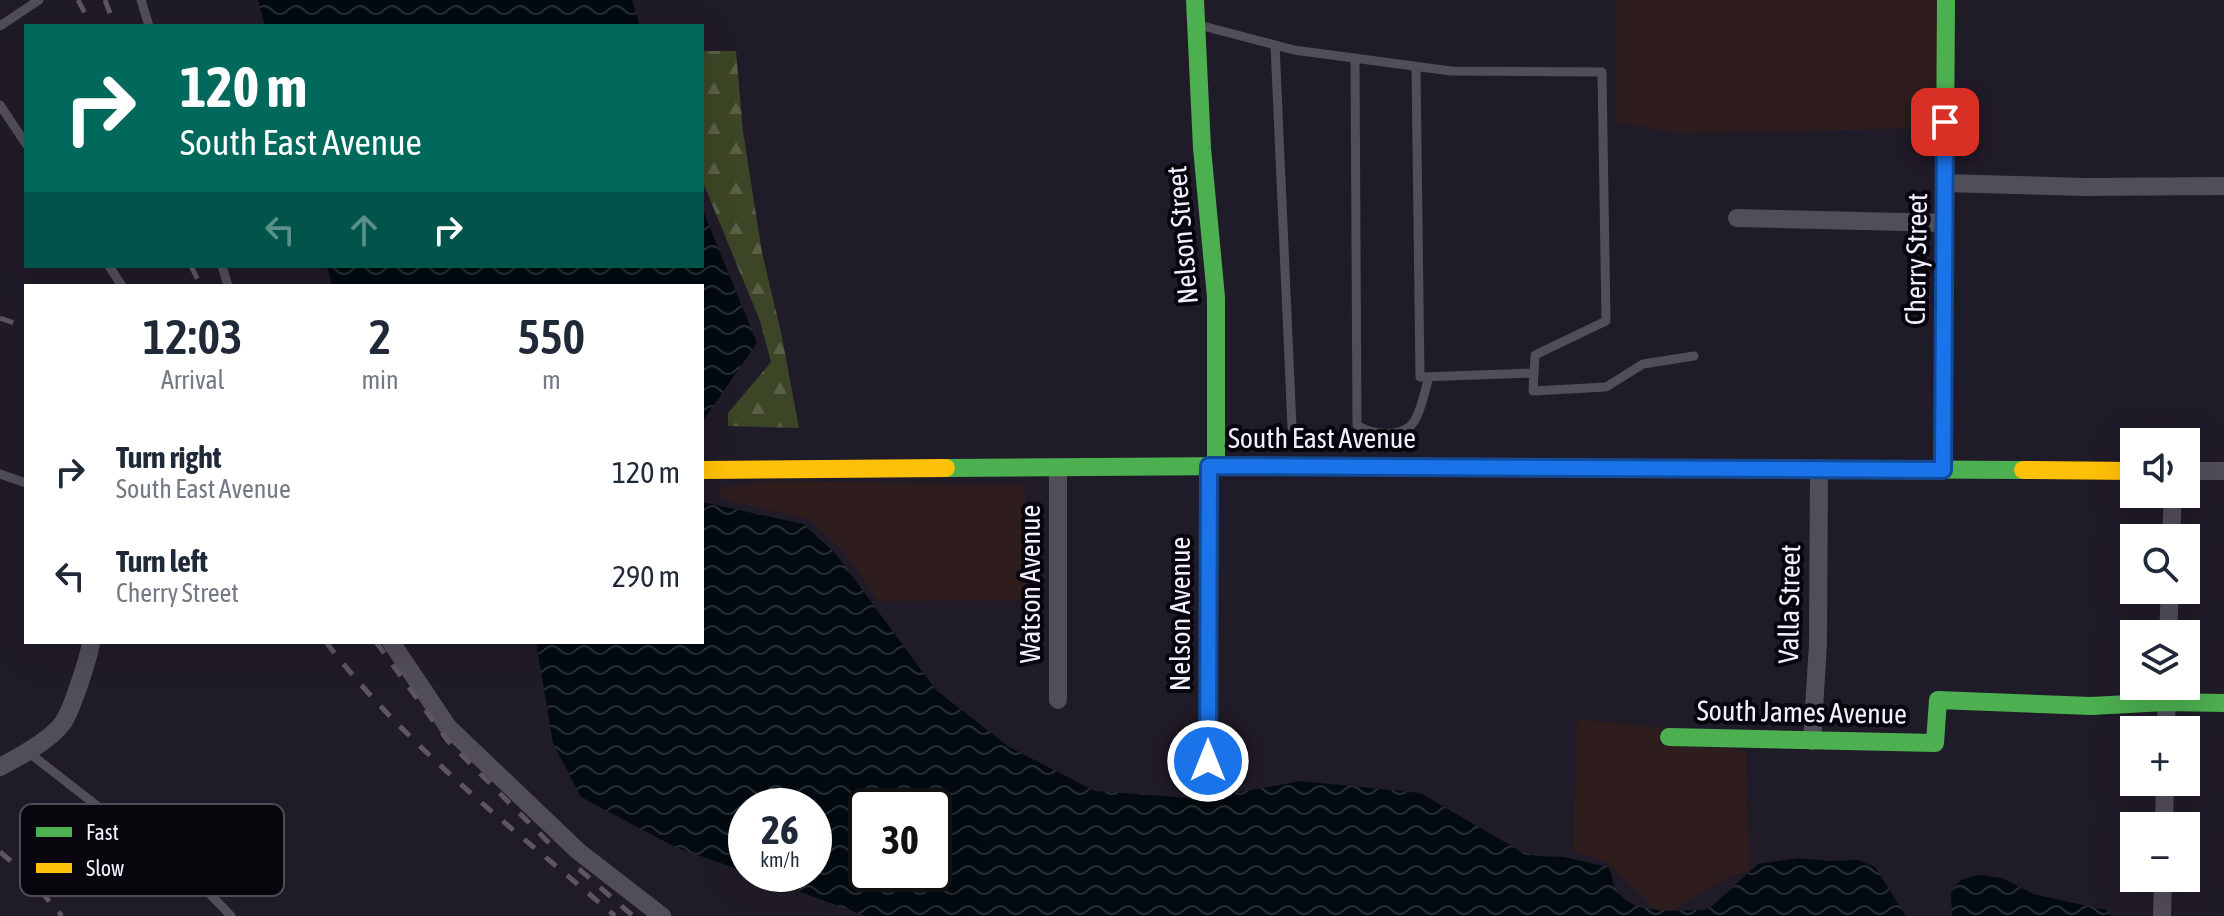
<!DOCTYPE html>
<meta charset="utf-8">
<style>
body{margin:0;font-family:"Asap Condensed",sans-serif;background:#f6f6f7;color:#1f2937;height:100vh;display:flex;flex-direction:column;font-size:30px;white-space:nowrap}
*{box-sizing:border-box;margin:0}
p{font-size:26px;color:#747a83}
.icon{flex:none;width:44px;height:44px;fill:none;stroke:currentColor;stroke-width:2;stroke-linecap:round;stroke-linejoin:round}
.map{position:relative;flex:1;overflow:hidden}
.details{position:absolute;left:24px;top:284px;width:680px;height:360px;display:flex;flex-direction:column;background:#fff;border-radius:0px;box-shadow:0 8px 32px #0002}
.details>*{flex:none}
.hud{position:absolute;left:24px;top:24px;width:680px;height:244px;border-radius:0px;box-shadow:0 8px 32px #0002;background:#00695c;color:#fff;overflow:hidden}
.controls{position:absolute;left:2120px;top:428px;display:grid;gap:16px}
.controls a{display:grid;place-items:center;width:80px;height:80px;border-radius:0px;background:#fff;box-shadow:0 8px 32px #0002;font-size:40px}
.speed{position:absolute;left:728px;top:788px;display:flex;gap:16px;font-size:40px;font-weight:700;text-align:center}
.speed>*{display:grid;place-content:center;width:104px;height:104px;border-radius:50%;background:#fff;box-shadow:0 8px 32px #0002;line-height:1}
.speed small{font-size:20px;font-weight:400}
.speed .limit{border:4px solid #111;border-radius:12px;background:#fff;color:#111}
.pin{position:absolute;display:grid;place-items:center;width:68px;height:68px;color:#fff;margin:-34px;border-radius:16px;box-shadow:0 4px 12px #0006}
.me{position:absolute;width:88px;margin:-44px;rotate:0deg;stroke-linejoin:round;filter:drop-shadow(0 0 6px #0008)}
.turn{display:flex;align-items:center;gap:28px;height:168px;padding:0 24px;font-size:36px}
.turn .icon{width:104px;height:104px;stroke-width:2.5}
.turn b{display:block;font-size:56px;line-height:68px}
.lanes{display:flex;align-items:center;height:76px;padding:0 24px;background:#0003;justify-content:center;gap:40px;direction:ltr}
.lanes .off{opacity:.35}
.eta{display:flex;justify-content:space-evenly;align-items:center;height:136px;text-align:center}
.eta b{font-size:48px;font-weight:600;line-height:56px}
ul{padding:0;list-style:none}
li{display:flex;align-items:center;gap:24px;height:104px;padding:0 24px}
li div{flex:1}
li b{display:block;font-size:30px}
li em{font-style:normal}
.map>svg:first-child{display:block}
.commercial{fill:#2e1d1c}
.forest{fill:url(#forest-firs)}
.water{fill:url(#water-waves);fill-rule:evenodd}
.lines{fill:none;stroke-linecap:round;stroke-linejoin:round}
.lane{stroke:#524e58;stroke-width:9}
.street{stroke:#524e58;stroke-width:18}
.fast{stroke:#4caf50;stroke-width:18}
.slow{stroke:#ffc107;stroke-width:18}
.rail{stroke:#5b5661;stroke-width:5;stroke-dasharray:14 14;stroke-linecap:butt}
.route-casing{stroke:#114b97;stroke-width:20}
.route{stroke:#1a73e8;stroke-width:14}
.labels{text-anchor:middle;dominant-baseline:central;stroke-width:8;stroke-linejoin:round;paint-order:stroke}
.street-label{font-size:28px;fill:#f4effe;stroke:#08050d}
.key{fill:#08050d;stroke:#4f4b55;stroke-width:2}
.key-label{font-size:22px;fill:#f4effe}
</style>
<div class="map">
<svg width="2224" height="916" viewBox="0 0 2224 916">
<defs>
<pattern id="forest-firs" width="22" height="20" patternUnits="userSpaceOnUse" patternTransform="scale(2)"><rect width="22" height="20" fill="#3c4525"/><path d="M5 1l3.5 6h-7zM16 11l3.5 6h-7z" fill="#596046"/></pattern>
<pattern id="water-waves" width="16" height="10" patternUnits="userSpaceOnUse" patternTransform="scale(2)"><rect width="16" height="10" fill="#030b10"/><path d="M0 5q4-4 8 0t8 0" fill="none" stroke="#282f34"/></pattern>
</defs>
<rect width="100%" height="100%" fill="#201b28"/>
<path class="commercial" d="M1617,0H1937V113L1909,128L1815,131L1676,133L1617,122Z
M770,481L1025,485V600L880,601L843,551L809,519L721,499V487Z
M1577,719L1675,729H1659V746L1730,748L1746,751L1750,871L1729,877L1663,916L1606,862L1573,851Z"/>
<path class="forest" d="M702,51H736L743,131L762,253L781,332L799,428L728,426V413L771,362L760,321L702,180Z"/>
<path class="water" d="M258,0H632L640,26H265Z
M702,208L757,343L702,422V286H332L327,266H702Z
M702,502L803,524L836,554L936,690L1009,747L1095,791L1202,799L1301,781L1420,793L1522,852L1536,856L1564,857L1608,867C1613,874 1612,884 1617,891C1634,916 1678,910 1704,910L1711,907L1758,864L1799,858L1828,861L1858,860L1875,867L1906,916H866L751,874H814V806H746V872L675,847L581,797L553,743L536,642H702ZM866,806H934V874H866Z
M1978,875L2002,878L2033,894L2106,910L2111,916H1952L1951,892L1961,880Z"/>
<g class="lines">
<path class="lane" d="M141,0L149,26
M1199,25L1294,50L1451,71L1602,72L1606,321L1535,355L1533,391L1606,387L1643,364L1694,356
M0,26L39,0
M1275,45L1292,427
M1355,58L1357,425C1372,435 1404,439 1415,420C1422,408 1425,390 1429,377
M1416,67L1420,377L1534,373
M0,105L26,144
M109,266L122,286
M222,266L228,286
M0,474L26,483
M28,752L209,893L231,916"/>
<path class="street" d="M1945,183L2083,187L2224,186
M1737,218L1944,223
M2186,471H2224
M2171,538L2173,494
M2168,634L2170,590
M391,642L448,727L578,851L662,916
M1058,700V468
M2166,730L2167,686
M1812,741L1818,644L1819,468
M1208,761L1209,466
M0,767C19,757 49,741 62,724C71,713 89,657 91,642
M2164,826L2165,782
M2162,916L2163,878"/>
<path class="fast" d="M1195,0L1202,148L1216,297V466
M946,468L1238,466L2023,470
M1943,470L1946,0
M1669,737L1935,743L1938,700L2091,706L2166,702L2224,703"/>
<path class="slow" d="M702,470L946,468
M2023,470L2134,471"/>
<path class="rail" d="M78,0L92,26
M105,0L115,26
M191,266L201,286
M0,318L26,327
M326,642C407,748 514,829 615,916
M376,642L448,741L554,848
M0,852L25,873L62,916
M579,869L633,916"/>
</g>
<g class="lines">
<defs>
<path id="route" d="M1208,761L1209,466L1943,470L1945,122"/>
</defs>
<use href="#route" class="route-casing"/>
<use href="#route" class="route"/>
</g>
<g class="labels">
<g class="street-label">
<text transform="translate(1182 235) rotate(-95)">Nelson Street</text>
<text transform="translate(1916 259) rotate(-89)">Cherry Street</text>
<text x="1322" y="438">South East Avenue</text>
<text transform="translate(1030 584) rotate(-90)">Watson Avenue</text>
<text transform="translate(1789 604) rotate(-89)">Valla Street</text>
<text transform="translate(1180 614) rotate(-90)">Nelson Avenue</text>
<text transform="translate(1802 712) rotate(1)">South James Avenue</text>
</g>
</g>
<rect x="20" y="804" width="264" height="92" rx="12" class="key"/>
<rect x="36" y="827" width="36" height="10" fill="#4caf50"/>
<rect x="36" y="863" width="36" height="10" fill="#ffc107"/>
<g class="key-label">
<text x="86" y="840">Fast</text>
<text x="86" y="876">Slow</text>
</g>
</svg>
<div class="controls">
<a><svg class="icon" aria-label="sound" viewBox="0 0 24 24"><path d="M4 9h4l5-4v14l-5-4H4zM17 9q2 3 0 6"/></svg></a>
<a><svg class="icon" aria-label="search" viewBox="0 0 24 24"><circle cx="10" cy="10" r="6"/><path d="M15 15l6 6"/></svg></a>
<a><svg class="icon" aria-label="layers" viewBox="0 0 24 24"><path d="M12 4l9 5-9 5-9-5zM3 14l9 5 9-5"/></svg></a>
<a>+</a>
<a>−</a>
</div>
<div class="speed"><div>26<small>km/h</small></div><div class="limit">30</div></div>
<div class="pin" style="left:1945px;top:122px;background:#d93025"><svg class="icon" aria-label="arrive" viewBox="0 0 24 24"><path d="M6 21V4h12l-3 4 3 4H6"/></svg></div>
<svg class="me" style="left:1208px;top:761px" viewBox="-20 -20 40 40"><circle r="17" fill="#1a73e8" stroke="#fff" stroke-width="3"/><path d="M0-11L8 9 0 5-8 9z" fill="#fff"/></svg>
<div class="hud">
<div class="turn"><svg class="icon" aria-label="right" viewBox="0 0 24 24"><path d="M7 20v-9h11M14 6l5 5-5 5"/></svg><div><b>120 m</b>South East Avenue</div></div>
<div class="lanes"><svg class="icon off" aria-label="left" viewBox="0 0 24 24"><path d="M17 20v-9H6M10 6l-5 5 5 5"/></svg><svg class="icon off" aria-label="ahead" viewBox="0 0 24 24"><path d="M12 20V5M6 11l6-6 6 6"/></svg><svg class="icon" aria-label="right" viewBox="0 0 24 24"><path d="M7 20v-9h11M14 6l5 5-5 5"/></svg></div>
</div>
<section class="details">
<div class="eta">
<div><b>12:03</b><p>Arrival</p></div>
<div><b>2</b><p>min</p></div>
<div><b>550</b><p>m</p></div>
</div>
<ul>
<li><svg class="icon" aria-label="right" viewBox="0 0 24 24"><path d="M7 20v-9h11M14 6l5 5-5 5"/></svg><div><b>Turn right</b><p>South East Avenue</p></div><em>120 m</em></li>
<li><svg class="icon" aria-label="left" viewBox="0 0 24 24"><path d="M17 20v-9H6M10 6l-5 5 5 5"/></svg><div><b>Turn left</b><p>Cherry Street</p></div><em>290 m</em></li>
</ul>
</section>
</div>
